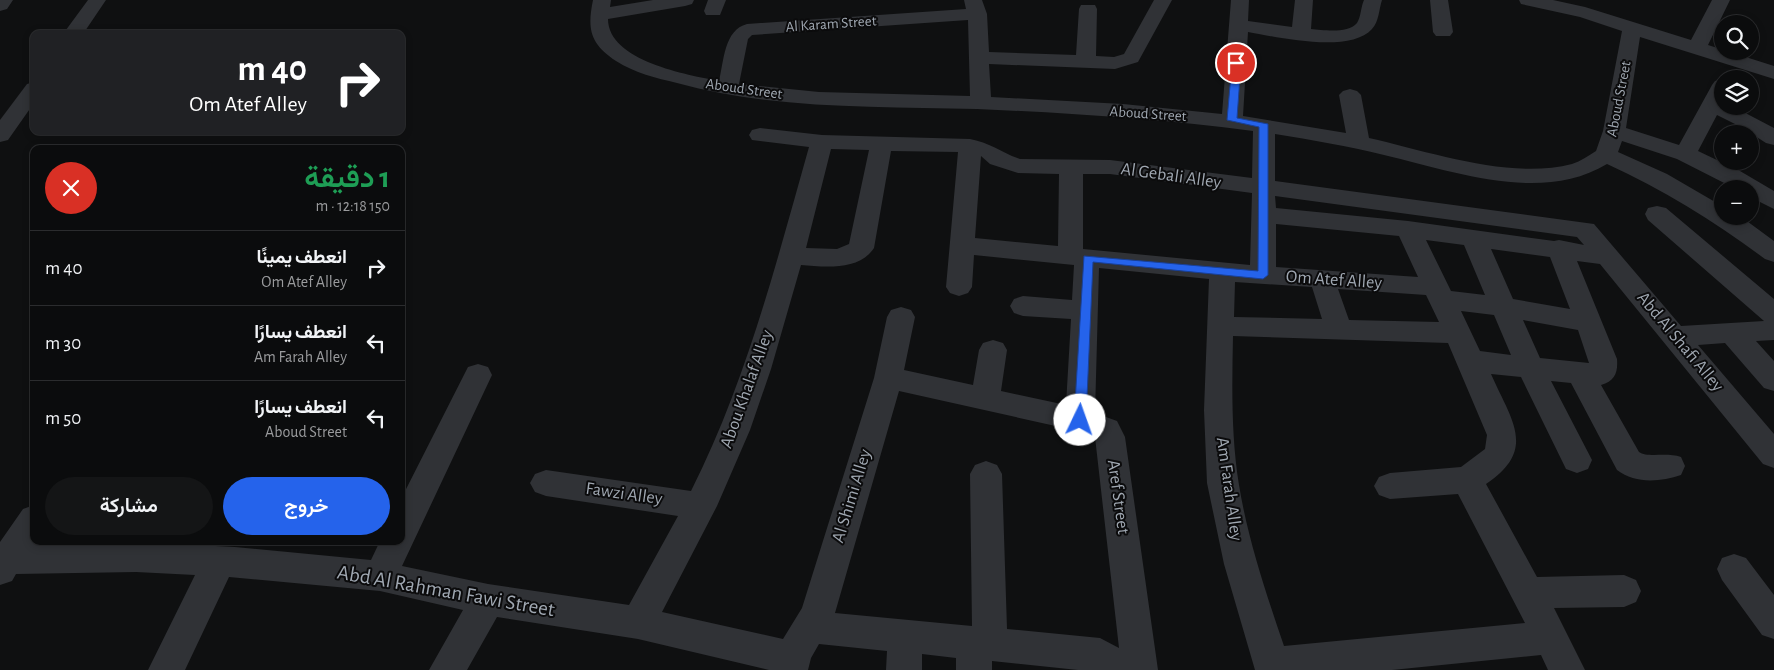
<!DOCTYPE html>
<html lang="ar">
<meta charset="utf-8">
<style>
body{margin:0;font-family:"Alegreya Sans",Vazirmatn,sans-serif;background:#141516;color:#f1f3f6;direction:rtl;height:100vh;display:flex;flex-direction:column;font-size:19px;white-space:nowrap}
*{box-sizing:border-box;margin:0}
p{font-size:16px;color:#9a9b9d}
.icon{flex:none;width:28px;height:28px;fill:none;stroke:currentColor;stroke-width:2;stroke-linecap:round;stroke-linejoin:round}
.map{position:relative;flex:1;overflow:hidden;direction:ltr}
.sheet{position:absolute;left:30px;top:145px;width:375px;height:400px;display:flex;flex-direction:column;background:#0b0c0d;border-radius:10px;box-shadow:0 2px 8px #0003,0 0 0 1px #2b2c2e;direction:rtl}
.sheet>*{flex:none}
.banner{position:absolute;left:30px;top:30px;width:375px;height:105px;border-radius:10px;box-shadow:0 2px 8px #0003,0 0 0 1px #2b2c2e;direction:rtl;background:#202124;color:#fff;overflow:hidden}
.tools{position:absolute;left:1714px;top:15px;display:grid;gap:10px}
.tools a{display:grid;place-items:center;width:45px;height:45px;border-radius:50%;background:#0b0c0d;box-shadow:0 2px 8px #0003,0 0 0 1px #2b2c2e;font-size:25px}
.pin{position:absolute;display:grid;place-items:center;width:42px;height:42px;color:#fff;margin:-21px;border:2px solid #fff;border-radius:50%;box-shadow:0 1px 5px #0007}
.me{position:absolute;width:55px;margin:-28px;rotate:3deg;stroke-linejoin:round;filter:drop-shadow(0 0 4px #0008)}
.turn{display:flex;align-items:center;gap:18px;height:105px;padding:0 15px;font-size:22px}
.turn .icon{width:65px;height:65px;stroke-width:2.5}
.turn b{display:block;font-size:35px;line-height:42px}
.round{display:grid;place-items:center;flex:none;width:52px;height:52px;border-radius:26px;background:#141516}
.summary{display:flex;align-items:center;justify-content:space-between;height:85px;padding:0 15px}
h1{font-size:30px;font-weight:600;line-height:38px;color:#1e9e55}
.cta{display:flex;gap:10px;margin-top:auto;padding:10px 15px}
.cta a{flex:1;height:58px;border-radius:30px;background:#2563eb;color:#fff;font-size:20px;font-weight:600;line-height:58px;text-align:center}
.cta a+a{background:#141516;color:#f1f3f6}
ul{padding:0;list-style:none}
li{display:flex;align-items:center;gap:15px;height:75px;padding:0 15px;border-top:1px solid #2b2c2e}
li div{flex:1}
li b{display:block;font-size:19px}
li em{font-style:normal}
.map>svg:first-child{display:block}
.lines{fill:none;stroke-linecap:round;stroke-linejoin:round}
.minor{fill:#303236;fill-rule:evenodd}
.route{fill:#2563eb;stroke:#184099}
.labels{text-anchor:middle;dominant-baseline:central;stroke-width:4;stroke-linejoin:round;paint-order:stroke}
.far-street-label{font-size:15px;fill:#a0a8b2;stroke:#0b0b0c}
.street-label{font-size:18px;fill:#a0a8b2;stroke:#0b0b0c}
.near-street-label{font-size:21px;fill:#a0a8b2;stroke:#0b0b0c}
</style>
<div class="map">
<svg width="1774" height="670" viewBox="0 0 1774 670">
<rect width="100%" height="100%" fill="#0f1011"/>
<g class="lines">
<path class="minor" d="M0,0H13L7,9L0,11Z
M88,0H106L83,34H63Z
M593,0H611L610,7L653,0H694L692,4L685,6L608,19C608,61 688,75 719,81C724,61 724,30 747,24L966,9L964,0H982L987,14L989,52L1076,55L1079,9L1081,5H1095L1097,9L1096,56L1114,57L1124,54L1154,0H1172L1138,62L1115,69L989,64L991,97L1123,104L1222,114L1231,0H1249L1248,21L1292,27L1295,0H1313L1311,29C1323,30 1348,34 1357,23C1361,17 1361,6 1364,0H1382C1379,9 1379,22 1372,29C1350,54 1277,37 1248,32L1243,116L1346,133L1339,95L1343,91L1350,89L1357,91L1361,95L1369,138C1431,152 1510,180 1572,164C1581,161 1588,156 1596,151L1603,131L1622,31L1580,17L1521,4L1519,0H1553L1585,7L1691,40L1712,0H1730L1708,45L1774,66V79L1640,37L1626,128L1679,145L1712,85L1715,81L1722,79V106H1732L1774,128V145L1766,143L1741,127L1717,115L1698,151L1740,171L1774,191V209L1750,197V189H1736L1677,159L1622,141L1618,152L1667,174L1722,206V216H1740L1774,241V262L1765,259C1715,222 1664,190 1607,164C1541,204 1453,171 1384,155C1348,146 1312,140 1275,134V181L1594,224L1681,326L1764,321L1648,220L1645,214L1648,208L1657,206L1666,208L1774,299V340L1756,341L1774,361V391L1764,388L1725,343L1698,345L1774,434V468L1763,464L1600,264L1577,261L1617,359C1618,373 1615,381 1601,385L1639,452C1647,458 1667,452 1681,457L1685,466L1681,475C1660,482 1635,484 1617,470L1571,383L1551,381L1592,460L1588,469L1577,473L1566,469L1521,377L1491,374C1511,420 1538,449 1486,484L1537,577L1624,575L1636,580L1641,591L1636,602L1624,607L1554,608L1585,670H1548L1541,655L1392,670H1255L1224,564L1207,483L1204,410L1209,279L1099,268L1095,413L1117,421L1125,437L1158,670H1078L992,661V670H956V658L922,654V670H886L887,651L819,644L811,658L808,670H769L638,639L497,617L467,670H429L463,610L380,591L229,577L185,670H148L195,575L136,572L16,574L12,581L0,585V542L23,509L34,505V541H37L36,544L136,542L235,547L371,560L380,541H401V499L468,367L478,364L488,367L492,375L402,566L488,584L629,605L678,516L546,496L535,492L530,483L535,474L546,470L691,491C746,382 776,264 809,147L752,140L749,135L752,130L760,128L822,135L970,139C991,143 1002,153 1020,159L1110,160L1252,178L1253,131C1162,119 1070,113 977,109C877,106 775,110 677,83C656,78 635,73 616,61C590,44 587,29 593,0ZM968,20L970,96L819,92L739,84L748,39L752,35ZM831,149L869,150L849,244L837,249L806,248ZM891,151L958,152L946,287L950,293L959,296L968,293L972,287L974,255L1074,265L1072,300L1023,296L1014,299L1010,306L1014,313L1023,316L1071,319L1066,405L1001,391L1007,350L1003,343L993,340L983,343L979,350L973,385L904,370L915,317L911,310L901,307L891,310L887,317L874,378L802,608L783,639L662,612L717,506L750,430L771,369L801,265C825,267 859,271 874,248ZM981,156L990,164L1018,173L1059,174L1058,246L975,238ZM1083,174H1110L1252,193L1250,265L1083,249ZM1275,196L1577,237L1584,245L1559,240L1554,241L1408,221L1276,208ZM1276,224L1399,236L1418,277L1276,267ZM1426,240L1464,245L1485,295L1451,291ZM1491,249L1550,257L1570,309L1513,299ZM1235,282L1312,287L1322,319L1234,317ZM1338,289L1426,295L1439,322L1349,320ZM1461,311L1494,315L1511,355L1480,351ZM1523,320L1578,330L1589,363L1540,358ZM1233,336L1448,343L1487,435L1485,449L1461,467L1390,473L1379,477L1374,486L1379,495L1390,499L1458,494L1525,623L1284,646C1266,593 1248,540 1239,485C1231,436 1232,385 1233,336ZM899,391L1078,431L1095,437L1119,648L1100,638L1007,629L1002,474L997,465L986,461L975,465L970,474L972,626L835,613Z
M708,0H726L720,15H706L704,11Z
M1430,0H1448L1453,32L1450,36H1436L1433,32Z
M34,82V103L8,140L0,142V120L27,84Z
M1734,554L1746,558L1774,595V639L1762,635L1722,580L1717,569L1722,558Z"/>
</g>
<path class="route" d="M1236,60L1241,63L1237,118L1268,124V275L1263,279L1093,262L1086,420L1080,425L1076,423L1074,420L1084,256L1258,271L1259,127L1227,120L1232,63Z"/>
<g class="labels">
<g class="far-street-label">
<text transform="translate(831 24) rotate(-4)">Al Karam Street</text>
<text transform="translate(744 89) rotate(8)">Aboud Street</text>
<text transform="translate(1619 99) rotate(-79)">Aboud Street</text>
<text transform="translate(1148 114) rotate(4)">Aboud Street</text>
</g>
<g class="street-label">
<text transform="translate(1171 176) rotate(8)">Al Gebali Alley</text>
<text transform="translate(1334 280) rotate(4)">Om Atef Alley</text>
<text transform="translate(1680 342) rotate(50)">Abd Al Shafi Alley</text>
<text transform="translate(747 389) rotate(-70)">Abou Khalaf Alley</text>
<text transform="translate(1229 489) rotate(82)">Am Farah Alley</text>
<text transform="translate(624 494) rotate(8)">Fawzi Alley</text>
<text transform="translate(852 496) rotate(-73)">Al Shimi Alley</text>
<text transform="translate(1118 497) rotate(82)">Aref Street</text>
</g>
<g class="near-street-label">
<text transform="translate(446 591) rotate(10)">Abd Al Rahman Fawi Street</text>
</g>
</g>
</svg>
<div class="tools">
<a><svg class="icon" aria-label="search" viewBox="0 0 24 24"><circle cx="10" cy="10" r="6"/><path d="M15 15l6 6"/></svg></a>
<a><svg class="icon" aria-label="layers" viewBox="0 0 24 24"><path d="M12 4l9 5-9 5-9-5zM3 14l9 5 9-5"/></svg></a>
<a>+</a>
<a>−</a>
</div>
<div class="pin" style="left:1236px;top:63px;background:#d93025"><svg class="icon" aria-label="arrive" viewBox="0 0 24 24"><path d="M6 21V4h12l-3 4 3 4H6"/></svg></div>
<svg class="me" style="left:1080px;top:420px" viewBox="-20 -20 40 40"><circle r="19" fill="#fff"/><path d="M0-13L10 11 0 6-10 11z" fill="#2563eb"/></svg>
<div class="banner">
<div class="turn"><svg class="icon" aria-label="right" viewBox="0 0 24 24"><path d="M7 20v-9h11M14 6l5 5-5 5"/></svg><div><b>40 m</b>Om Atef Alley</div></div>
</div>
<section class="sheet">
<div class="summary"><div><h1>1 دقيقة</h1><p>150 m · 12:18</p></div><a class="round" style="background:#d93025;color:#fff"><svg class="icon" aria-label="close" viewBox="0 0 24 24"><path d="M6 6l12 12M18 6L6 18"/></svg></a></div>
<ul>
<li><svg class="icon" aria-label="right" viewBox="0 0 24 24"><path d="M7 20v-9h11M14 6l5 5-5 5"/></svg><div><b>انعطف يمينًا</b><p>Om Atef Alley</p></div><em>40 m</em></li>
<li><svg class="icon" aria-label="left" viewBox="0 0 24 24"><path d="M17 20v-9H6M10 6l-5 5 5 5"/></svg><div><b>انعطف يسارًا</b><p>Am Farah Alley</p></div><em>30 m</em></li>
<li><svg class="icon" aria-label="left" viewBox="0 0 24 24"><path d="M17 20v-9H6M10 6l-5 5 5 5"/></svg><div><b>انعطف يسارًا</b><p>Aboud Street</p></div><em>50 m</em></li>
</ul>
<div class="cta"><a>خروج</a><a>مشاركة</a></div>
</section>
</div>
